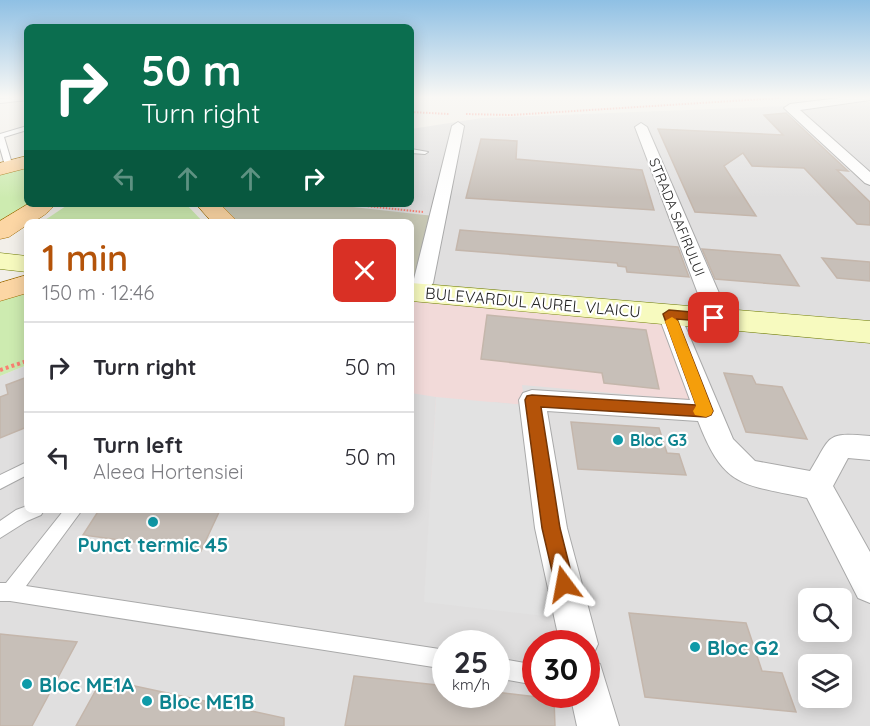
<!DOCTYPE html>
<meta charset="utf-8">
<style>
body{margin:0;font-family:Quicksand,sans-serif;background:#f2f2f3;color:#2b2b33;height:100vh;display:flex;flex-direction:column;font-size:22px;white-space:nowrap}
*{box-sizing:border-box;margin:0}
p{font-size:20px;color:#7c7c81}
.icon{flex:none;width:33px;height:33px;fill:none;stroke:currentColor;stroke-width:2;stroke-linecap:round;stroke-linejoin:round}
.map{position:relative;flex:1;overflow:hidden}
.drawer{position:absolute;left:24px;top:219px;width:390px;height:294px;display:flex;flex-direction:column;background:#fff;border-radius:9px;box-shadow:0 3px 15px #0003}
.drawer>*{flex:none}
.top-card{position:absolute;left:24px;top:24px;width:390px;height:183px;border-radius:9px;box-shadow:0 3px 15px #0003;background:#0b6e4f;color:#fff;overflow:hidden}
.tools{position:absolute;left:798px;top:588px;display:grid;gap:12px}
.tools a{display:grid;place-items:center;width:54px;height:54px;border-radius:9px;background:#fff;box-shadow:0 3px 15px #0003;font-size:30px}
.speed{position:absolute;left:432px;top:630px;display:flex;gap:12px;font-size:30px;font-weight:700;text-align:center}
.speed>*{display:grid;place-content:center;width:78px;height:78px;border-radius:50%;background:#fff;box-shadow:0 3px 15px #0003;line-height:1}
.speed small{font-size:15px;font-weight:400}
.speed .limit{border:9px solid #d22;background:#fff;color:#111}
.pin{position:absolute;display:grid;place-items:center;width:51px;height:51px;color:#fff;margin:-26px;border-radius:12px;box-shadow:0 3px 9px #0006}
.me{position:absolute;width:66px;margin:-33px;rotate:347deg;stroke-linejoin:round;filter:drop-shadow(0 0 4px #0008)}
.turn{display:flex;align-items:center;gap:21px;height:126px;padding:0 18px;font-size:27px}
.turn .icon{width:78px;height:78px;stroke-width:2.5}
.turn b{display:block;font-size:42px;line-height:51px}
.lanes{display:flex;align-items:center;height:57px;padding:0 18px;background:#0003;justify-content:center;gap:30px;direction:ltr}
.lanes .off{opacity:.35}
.round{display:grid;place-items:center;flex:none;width:63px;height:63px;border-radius:9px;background:#f2f2f3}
.headline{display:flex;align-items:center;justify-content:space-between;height:102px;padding:0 18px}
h1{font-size:36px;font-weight:600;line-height:45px;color:#b45309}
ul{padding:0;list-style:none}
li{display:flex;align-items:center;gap:18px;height:90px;padding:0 18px;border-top:2px solid #e1e1e2}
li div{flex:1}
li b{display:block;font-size:22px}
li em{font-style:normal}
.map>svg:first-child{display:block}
.residential{fill:#e0dfdf;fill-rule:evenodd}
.commercial{fill:#f2dad9}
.construction{fill:#c7c7b4}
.grass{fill:#cdebb0}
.parking{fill:#e2e2e2}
.building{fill:#c7bfb8;stroke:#c4b6ab;stroke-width:1.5}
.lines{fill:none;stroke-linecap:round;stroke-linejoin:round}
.lane-casing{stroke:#a9a9a9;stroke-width:2}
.street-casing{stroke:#a9a9a9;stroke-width:2}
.secondary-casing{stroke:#707d05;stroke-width:1}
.primary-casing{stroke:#a06b00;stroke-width:1}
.path-far1{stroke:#fa8072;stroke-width:2;stroke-dasharray:1.5 1.5;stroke-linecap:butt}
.path{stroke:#fa8072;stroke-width:4;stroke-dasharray:3 3;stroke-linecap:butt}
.lane{fill:#fff;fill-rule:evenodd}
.street{fill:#fff;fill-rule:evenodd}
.secondary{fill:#f7fabf;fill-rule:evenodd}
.primary{fill:#fcd6a4;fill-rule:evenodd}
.route{fill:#b45309;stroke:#753606;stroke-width:1.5}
.slow{fill:#f59e0b}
.culture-dot{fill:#0f9aa8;stroke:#fff;stroke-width:2}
.labels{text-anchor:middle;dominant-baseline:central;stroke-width:4.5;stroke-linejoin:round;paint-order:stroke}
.far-street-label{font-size:14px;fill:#222;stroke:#fff}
.street-label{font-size:16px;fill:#222;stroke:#fff}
.culture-label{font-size:16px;font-weight:bold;fill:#0d838f;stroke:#fff;text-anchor:start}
.near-culture-label{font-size:20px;font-weight:bold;fill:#0d838f;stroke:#fff;text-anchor:start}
</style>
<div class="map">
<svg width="870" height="726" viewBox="0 0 870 726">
<rect width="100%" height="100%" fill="#f2efe9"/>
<path class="residential" d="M850,97H870V726H0V376L27,365V510H411V222H239L217,204H411V129L482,118L788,106ZM808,598H842V632H808ZM446,644H496V694H446ZM536,644H586V694H536ZM808,664H842V698H808Z"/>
<path class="commercial" d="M411,300L666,321L691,400L522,385L525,405L493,402L431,486L436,397L411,393Z"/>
<path class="construction" d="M217,204H326L434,216L419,276L411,275V222H239L222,211Z"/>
<path class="grass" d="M27,166V204H33L0,225V172Z
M69,204H186L203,222H42Z
M27,287V365L0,376V296Z"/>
<path class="parking" d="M436,397L525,405L553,617L424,602Z"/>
<path class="building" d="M786,113L848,171L837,170L870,202V225L857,224L804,168L752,166L743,153L724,166L756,216L695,212L658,129L783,135L764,115Z
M481,139L517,141L516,159L642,170L654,210L466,198Z
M460,230L678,247L689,277L627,272L626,267L618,266L617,263L456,250Z
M702,249L780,255L799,286L715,279Z
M822,258L870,262V281L837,278Z
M487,315L646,330L659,389L604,383L602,373L481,359Z
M724,373L752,376L756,384L782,387L807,439L746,432Z
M27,377V427L0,438V397L8,394L6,385Z
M571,422L659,428L667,453L679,454L686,475L578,469Z
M99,510H220L201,551L83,535Z
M629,613L746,623L762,671L782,673L796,712L645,697Z
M0,634L77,642L32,726H0Z
M354,676L446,686V694H496V692L554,699L555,726H345Z
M102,679L284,718V726H76Z"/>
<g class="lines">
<defs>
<path id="lane" d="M27,97V100L0,103V99Z
M27,126V130L4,137L13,167L6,169L0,148V134Z
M411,149L428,152L425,154L411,153Z
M27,462V475L0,489V475Z
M27,506V510H44L41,515L27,521L0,538V521L16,510Z
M64,510H82L26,586L446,650V669L10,601H0V583H6Z
M496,658L536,665V685L496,678Z"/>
<path id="street" d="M848,97H870V100L800,110L870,172V185L865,183L784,108L790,104Z
M458,122L464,126L433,283L430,287L423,289L416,287L413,283L452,126Z
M641,123L647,127L725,307L722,312L714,314L706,312L703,307L635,127Z
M669,307L677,309L680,314L733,439L755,461L810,471C832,435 825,432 870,436V460L848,458L833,486L870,552V603L858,598L807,498C743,484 724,489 698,421L547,411L567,528L598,644L592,657L587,659L600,664L619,726H577L570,694H586V644H560L535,528L519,400L523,393L532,390L690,400L658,314L661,309Z"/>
<path id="secondary" d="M0,253L27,256V272L0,269Z
M411,283L870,321V343L411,301Z"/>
<path id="primary" d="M27,156V168L0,175V163Z
M28,204H55C50,212 37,222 27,222V225L9,237L0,239V221Z
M196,204H220L238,222H212Z
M27,275V293L0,301V283Z"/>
</defs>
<use href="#lane" class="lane-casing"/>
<use href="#street" class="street-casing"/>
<use href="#secondary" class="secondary-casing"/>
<use href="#primary" class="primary-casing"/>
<path class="path-far1" d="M411,112L449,114
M466,114L511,115L779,98
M347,204L423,212"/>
<path class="path" d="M0,370L27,361"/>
<use href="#lane" class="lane"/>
<use href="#street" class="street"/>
<use href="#secondary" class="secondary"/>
<use href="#primary" class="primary"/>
</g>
<linearGradient id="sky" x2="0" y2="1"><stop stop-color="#8fc0e4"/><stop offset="0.49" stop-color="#f9f8f5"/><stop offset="1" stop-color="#f9f8f5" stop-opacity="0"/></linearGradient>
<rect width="870" height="198" fill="url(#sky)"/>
<path class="route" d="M669,310L714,314L720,318L714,322L677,319L713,411L711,415L706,417L541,407L560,528L574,584L571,591L564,594L558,591L555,584L542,528L525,400L527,396L532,395L696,405L663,314Z"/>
<path class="slow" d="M672,317L678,321L713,411L711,415L706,417L695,415L693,411L696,406L665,321Z"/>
<g class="culture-dot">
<circle cx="618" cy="440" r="6"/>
<circle cx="153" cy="522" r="6"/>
<circle cx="695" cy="647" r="6"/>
<circle cx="27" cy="684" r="6"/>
<circle cx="147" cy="701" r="6"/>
</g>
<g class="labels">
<g class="far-street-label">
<text transform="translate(677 217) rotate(68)">STRADA SAFIRULUI</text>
</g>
<g class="street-label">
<text transform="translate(533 302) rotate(5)">BULEVARDUL AUREL VLAICU</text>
</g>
<g class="culture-label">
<text x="630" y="440">Bloc G3</text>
</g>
<g class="near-culture-label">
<text x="153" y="544" text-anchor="middle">Punct termic 45</text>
<text x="707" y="647">Bloc G2</text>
<text x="39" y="684">Bloc ME1A</text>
<text x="159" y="701">Bloc ME1B</text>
</g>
</g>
</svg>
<div class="tools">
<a><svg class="icon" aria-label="search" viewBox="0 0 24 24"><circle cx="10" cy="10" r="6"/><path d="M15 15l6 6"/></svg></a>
<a><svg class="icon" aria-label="layers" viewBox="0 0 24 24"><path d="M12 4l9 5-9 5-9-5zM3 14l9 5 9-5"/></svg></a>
</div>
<div class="speed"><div>25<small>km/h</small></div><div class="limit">30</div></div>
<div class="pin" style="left:714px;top:318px;background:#d93025"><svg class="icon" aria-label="arrive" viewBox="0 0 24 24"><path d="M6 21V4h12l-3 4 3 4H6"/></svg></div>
<svg class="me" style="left:564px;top:584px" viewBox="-20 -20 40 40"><path d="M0-17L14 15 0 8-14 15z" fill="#b45309" stroke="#fff" stroke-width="4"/></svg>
<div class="top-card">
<div class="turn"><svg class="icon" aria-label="right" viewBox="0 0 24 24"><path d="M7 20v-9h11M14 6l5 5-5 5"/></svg><div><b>50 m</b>Turn right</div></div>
<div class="lanes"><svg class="icon off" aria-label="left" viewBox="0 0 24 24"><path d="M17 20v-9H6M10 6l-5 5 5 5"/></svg><svg class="icon off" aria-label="ahead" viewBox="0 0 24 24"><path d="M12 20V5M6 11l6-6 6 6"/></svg><svg class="icon off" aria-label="ahead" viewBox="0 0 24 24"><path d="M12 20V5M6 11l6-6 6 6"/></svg><svg class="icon" aria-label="right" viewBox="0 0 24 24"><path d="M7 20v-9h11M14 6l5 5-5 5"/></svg></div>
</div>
<section class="drawer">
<div class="headline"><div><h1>1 min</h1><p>150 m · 12:46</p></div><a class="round" style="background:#d93025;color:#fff"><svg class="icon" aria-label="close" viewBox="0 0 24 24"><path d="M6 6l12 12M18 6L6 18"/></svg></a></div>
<ul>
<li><svg class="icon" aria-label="right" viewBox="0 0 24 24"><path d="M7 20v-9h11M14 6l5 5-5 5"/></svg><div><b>Turn right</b></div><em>50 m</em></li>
<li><svg class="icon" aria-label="left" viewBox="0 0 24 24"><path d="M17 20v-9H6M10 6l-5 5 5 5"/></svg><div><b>Turn left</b><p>Aleea Hortensiei</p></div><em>50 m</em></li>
</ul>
</section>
</div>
